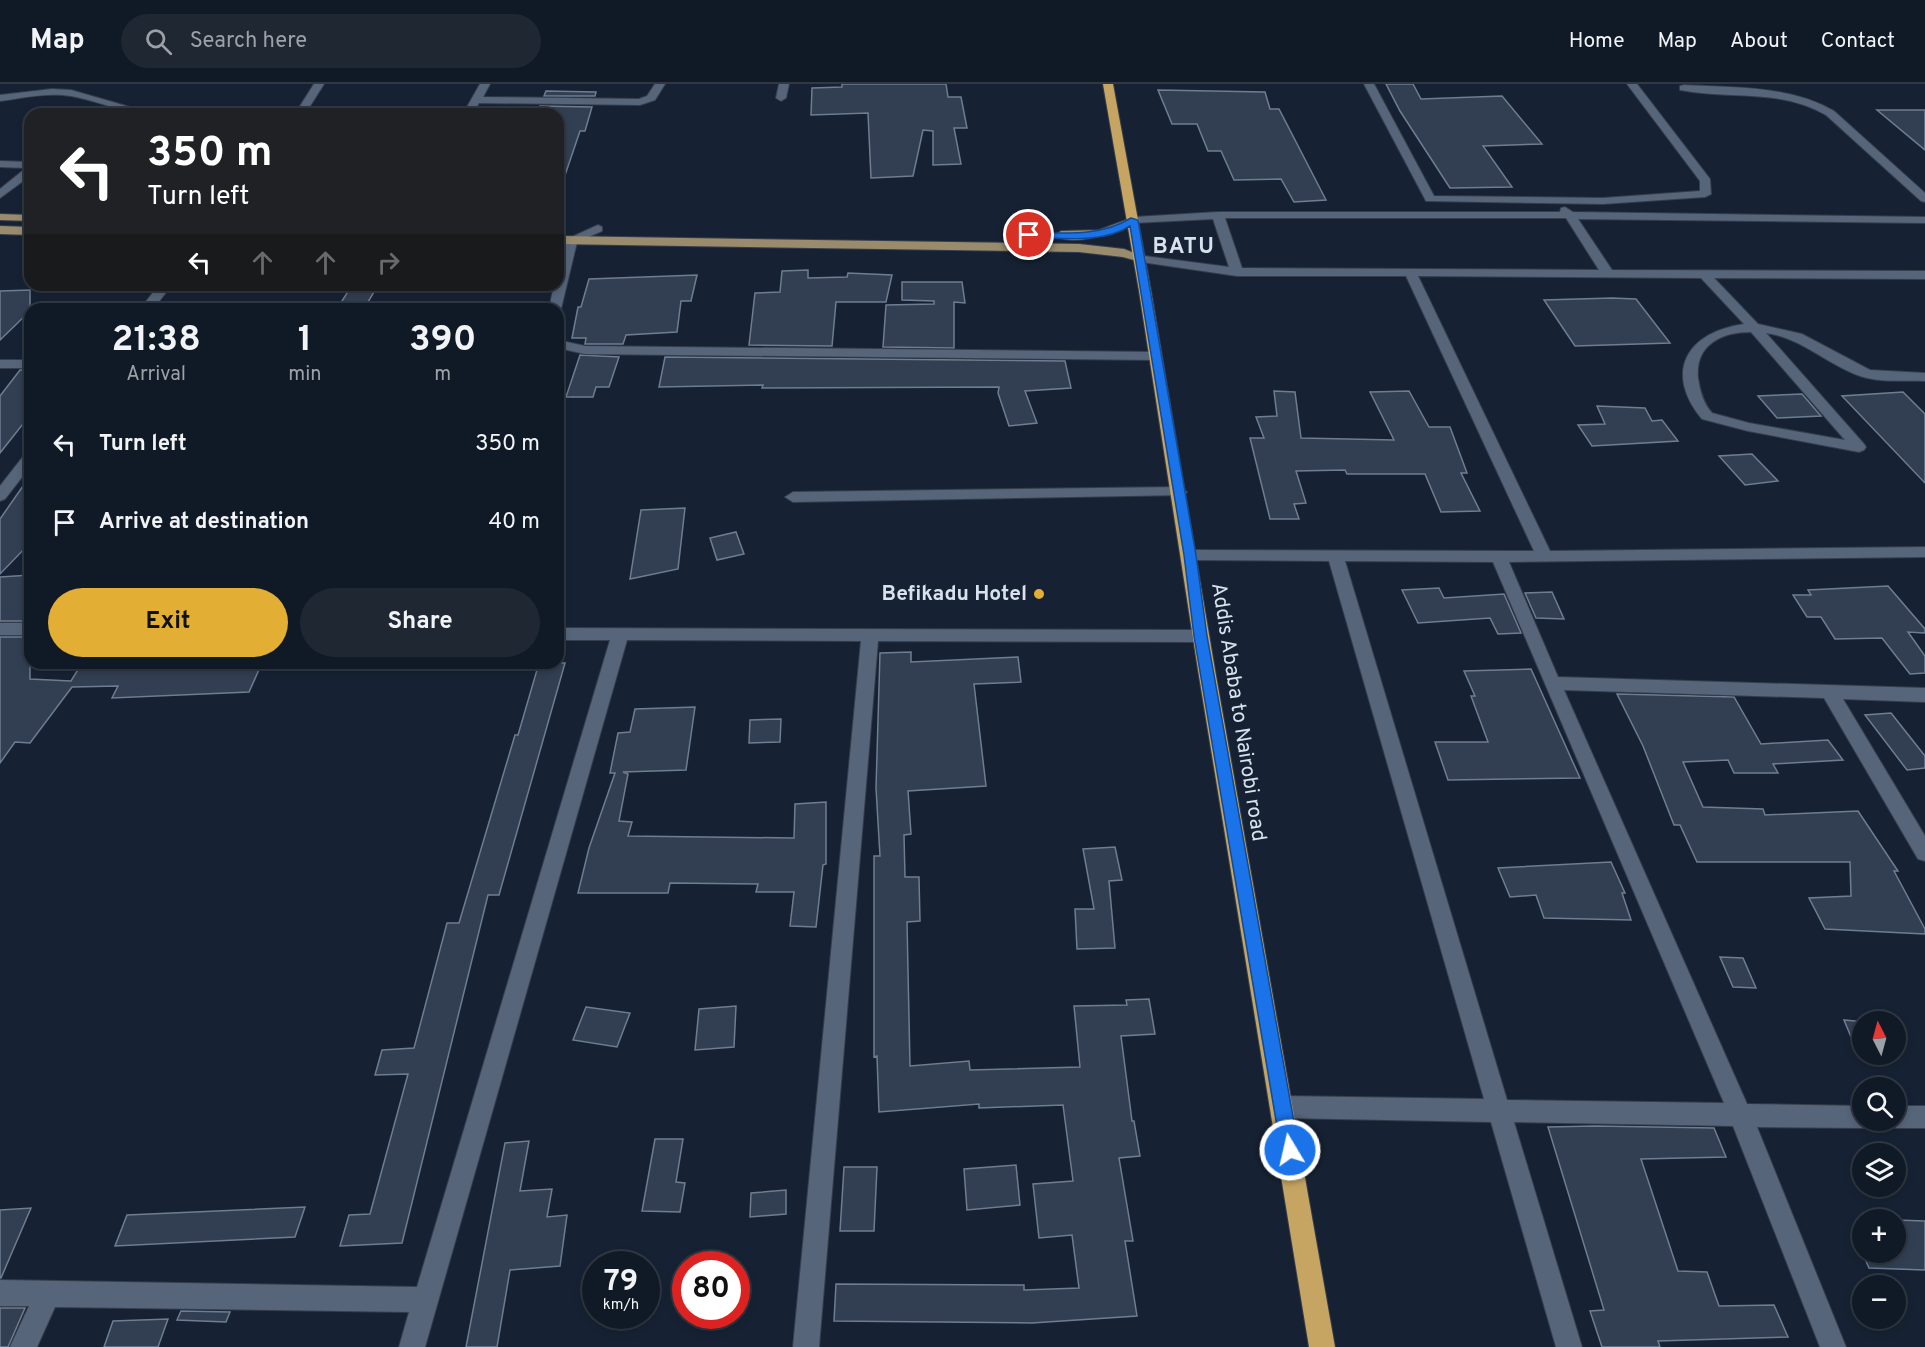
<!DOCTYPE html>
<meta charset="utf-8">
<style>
body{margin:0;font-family:Overpass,sans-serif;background:#1e2732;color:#f1f3f6;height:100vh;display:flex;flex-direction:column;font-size:22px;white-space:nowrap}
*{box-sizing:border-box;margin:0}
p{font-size:20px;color:#9ca1a7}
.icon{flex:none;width:33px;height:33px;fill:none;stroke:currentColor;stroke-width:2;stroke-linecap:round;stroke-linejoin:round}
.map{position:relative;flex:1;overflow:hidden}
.side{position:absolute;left:24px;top:219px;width:540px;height:366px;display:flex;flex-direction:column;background:#101a26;border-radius:18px;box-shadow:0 3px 9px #0003,0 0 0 2px #303843}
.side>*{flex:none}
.banner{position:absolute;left:24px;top:24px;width:540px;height:183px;border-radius:18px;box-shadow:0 3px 9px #0003,0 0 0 2px #303843;background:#202124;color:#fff;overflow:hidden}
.needle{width:39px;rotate:354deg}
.controls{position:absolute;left:1852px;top:927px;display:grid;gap:12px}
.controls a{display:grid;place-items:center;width:54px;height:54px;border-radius:50%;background:#101a26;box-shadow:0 3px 9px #0003,0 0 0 2px #303843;font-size:30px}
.speed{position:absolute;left:582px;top:1167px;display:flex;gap:12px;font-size:30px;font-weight:700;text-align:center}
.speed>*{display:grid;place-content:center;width:78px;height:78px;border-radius:50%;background:#101a26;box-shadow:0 3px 9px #0003,0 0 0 2px #303843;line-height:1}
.speed small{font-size:15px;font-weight:400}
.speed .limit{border:9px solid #d22;background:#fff;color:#111}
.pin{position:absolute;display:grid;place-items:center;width:51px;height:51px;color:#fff;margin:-26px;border:3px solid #fff;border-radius:50%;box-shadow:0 2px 6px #0007}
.me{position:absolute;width:66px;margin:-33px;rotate:351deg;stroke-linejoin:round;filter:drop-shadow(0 0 4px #0008)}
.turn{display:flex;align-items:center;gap:21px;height:126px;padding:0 24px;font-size:27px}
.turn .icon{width:78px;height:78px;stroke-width:2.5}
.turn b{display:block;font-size:42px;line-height:51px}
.lanes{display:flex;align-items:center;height:57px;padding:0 24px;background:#0003;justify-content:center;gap:30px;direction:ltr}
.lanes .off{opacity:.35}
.eta{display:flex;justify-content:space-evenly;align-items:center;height:102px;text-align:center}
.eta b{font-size:36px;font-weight:700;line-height:42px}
.action{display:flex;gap:12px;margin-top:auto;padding:12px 24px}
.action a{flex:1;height:69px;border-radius:36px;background:#e2af34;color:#111;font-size:24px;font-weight:700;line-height:69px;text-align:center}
.action a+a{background:#1e2732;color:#f1f3f6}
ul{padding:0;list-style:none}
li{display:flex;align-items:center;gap:18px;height:78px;padding:0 24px}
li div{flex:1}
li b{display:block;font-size:22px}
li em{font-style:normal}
header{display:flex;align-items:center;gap:36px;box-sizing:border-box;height:84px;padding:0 30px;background:#101a26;border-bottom:2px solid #303843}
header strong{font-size:28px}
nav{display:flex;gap:33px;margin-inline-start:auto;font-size:21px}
.search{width:420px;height:54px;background:#1e2732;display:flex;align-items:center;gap:15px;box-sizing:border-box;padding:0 21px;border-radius:33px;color:#9ca1a7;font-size:22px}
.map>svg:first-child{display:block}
.building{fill:#323f52;stroke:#6e7d92;stroke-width:1.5}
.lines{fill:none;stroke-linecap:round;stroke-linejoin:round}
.minor-casing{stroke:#363e4c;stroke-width:2}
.major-casing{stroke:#363e4c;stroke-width:2}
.highway-casing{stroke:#363e4c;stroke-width:2}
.minor{fill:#57657a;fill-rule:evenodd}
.major{fill:#9a8b6c;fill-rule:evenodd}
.highway{fill:#c6a563;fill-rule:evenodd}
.route{fill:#1a73e8;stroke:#114b97;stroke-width:1.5}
.poi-dot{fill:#e2af34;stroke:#162233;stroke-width:2}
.labels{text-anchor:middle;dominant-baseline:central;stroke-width:6;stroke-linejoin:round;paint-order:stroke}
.poi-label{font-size:21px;font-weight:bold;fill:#d8e1ec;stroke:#162233;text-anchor:end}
.street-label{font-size:21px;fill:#d8e1ec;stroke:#162233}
.far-district-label{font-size:22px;font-weight:bold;letter-spacing:1.5px;fill:#d8e1ec;stroke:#162233}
</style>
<header>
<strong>Map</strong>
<div class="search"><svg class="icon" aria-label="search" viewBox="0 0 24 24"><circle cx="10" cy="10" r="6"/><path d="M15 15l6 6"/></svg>Search here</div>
<nav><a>Home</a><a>Map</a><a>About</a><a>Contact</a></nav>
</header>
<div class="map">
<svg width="1925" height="1263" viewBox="0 0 1925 1263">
<rect width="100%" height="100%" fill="#162233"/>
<path class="building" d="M842,0H946L948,13H961L967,44H954L961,80L933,81V47L923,46L913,92L871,94L868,29L811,31L812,4L842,3Z
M1386,0H1413L1421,15L1502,12L1542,60L1483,62L1512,103L1450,104L1400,27Z
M1158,6L1265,8L1270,25H1279L1326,116L1294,118L1281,95L1234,96L1221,67H1208L1197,40H1172Z
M546,7L596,8L595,12H544Z
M540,22L592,23L585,47H580L562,100L558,99V30H537Z
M1877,26H1925V66Z
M808,186V194L847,193L848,189L892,191L886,218H836L832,262L749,261L755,209L780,208L782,187Z
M697,191L691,217H681L677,248L626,251L623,260H585L586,254H572L578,223H581L589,195Z
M902,198H962L965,219L954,218V264L883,263L886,221L934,220V217L902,216Z
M352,201H378L364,225H337Z
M30,206V227L0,256V207Z
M1612,214L1636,215L1670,259L1575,262L1544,216Z
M580,271L619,273L609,303H596L593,313H566Z
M665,273L1065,277L1071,304L1025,307L1037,339L1009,342L998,309L999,303L762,304L763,301L659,303Z
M20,286H30V331L0,369V312Z
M1274,307L1295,308L1301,354L1394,356L1370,308L1409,307L1429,343H1450L1467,389H1461L1480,427L1441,428L1425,390H1347L1345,386L1296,387L1306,419L1294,420L1299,435H1270L1250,354H1264L1256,333L1277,332Z
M1903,308L1925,330V399L1842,312Z
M1802,310L1821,332L1777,334L1758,312Z
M1597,322L1645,324L1652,337L1662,336L1678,357L1592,362L1578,341L1605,340Z
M1752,370L1778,397L1745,401L1719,372Z
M30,392V459L0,490V435Z
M685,424L678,485L630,495L641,426Z
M736,448L744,470L717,476L710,454Z
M30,491V537H0V493Z
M1888,502L1925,545V549L1908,548L1925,572V589L1910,590L1882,554L1835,555L1821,533H1807L1793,511H1811L1808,506Z
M1439,504L1444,514L1504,510L1521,549L1498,550L1490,534L1418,539L1402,506Z
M1552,508L1564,535L1536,534L1525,509Z
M0,553H30V595L71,597L82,579H262L249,608L112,614L118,602L72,603L30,659L15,658L0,679Z
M911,568V578L1018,573L1021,598L974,600L986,702L908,707L911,750L904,751L905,793H919L920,837L907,838L910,982L969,977L970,986L1080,983L1074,922L1127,921L1126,916L1149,915L1155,950L1121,952L1132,1037H1134L1140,1072L1119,1074L1133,1157H1125L1137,1232L1032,1239L834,1237L836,1200L1024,1201V1206L1079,1204L1072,1151L1039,1154L1033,1100L1073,1097L1063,1021L979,1024V1020L879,1028L877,972L874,973V772H880L876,704L880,569Z
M539,579H565L499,811H488L402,1159L340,1162L349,1131L370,1130L408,990L375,991L382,966L414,964L447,839H459L515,651H518Z
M1531,585L1580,694L1448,696L1435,658H1488L1471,612H1475L1464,587Z
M1617,610L1734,613L1761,660L1828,656L1843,676L1773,680L1778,689H1734L1728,676L1683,678L1703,723L1763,725L1765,731L1858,727L1898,787H1894L1925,845V850L1825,845L1809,814L1851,812L1850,778H1697L1680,741H1674L1643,662Z
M695,623L686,686L623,688L628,690L619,737L632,738L628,752L794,754L795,720L826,718V780L823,781L816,843L790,842L794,808H756L758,800L670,799L668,809H578L589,764L615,689H610L618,649L630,648L635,625Z
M1891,629L1925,672V684L1907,686L1865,631Z
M781,635L780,658L749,659L750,636Z
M1115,763L1122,796L1109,797L1115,864L1077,865L1075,825H1094L1083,765Z
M1611,778L1625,809H1622L1631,836L1544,834L1536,811L1510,813L1498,784Z
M1720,873L1743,874L1756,904L1733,903Z
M736,922L734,963L695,966L699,925Z
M586,923L630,929L617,963L573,956Z
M1844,936L1867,938H1863V970H1886L1888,974L1859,972Z
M1595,1042L1714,1044L1726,1073L1641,1075L1678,1187L1707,1188L1719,1222L1774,1221L1788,1253L1658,1257L1660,1263H1602L1590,1227L1604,1226L1548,1043Z
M655,1055H683L676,1098L685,1099L680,1128L642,1127Z
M529,1057L520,1107L552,1105L547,1133L567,1131L560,1182L510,1186L497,1263H466L505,1059Z
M1016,1081L1020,1121L967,1126L964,1085Z
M844,1083H877L874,1147H840Z
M786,1106V1130L750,1133L751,1109Z
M305,1123L295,1153L115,1162L127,1131Z
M31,1124L1,1194H0V1126Z
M1896,1136L1925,1137V1186L1869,1184L1858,1159H1863V1168H1896Z
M0,1224H25L8,1263H0Z
M181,1227L230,1228L226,1238L177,1236Z
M168,1235L158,1263H104L113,1237Z"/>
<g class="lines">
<defs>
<path id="minor" d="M314,0H324L305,30H295Z
M480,0H490L483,13L639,15L647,12L655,0H665L655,16L640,21L479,19L473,30H463Z
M779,0H789L786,14L781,17L776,14Z
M1364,0H1374L1434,112L1603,114L1700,107V97L1627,0H1637L1710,95L1711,110L1705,113L1603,120L1426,117Z
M1684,1C1734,4 1789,1 1834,27L1925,109V118L1921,117L1826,31C1779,4 1731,16 1680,6V2Z
M52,5L71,6L154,30C125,30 99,17 71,12C48,8 23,14 0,17V11Z
M0,77L30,78V92L0,114V105L26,84L0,83Z
M1565,123L1573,128L1925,133V139L1578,135L1612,186L1925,187V195L1714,194L1758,240L1802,250L1870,286L1925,289V297C1903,296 1881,299 1860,292C1826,280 1802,254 1766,249L1864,360L1866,363L1864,366L1859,368L1748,347L1702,335C1663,288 1687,248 1744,240L1701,194L1418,192L1550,467L1925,463V473L1509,478L1558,593L1925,604V618L1843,615L1925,752V777L1918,775L1824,614L1564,606L1747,1020L1863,1022V1036H1873L1871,1041L1863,1044L1757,1043L1846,1263H1820L1733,1042L1514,1038L1582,1263H1556L1491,1038L1283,1034L1275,1031L1271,1023L1275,1015L1283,1012L1484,1015L1329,477L1190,476L1184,475L1182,471L1184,467L1190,466L1534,467L1406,192H1237L1141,178L1137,177V171L1229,183L1213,135L1134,139L1128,136L1134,133L1218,128H1560L1561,124ZM1225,134H1566L1599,186L1242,184ZM1751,248L1845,356L1749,339L1712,329C1703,319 1700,307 1698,294C1695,261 1721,248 1751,248ZM1345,477L1493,478L1724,1019L1507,1016Z
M598,141L602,143V147L577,158L561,225L558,228V225H549L554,201H558V186L565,156Z
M159,201H172L153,225H140Z
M558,256L585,262L1155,268L1162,272L1155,276L585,270L558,264Z
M0,276H30V284H0Z
M30,368V383L5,415L0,417V402L25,370Z
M1179,403L1187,408L1184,411L793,418L785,413L793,408Z
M0,539H30V551H0Z
M558,544L1201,546L1207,548L1209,552L1207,556L1201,558L878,557L819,1263H793L861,557L627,556L425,1263H399L409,1228L55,1223L37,1263H10L29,1222H0V1196L417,1203L610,556H558Z
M1896,1022H1925V1044H1896L1888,1041L1886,1036H1896Z"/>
<path id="major" d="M0,130L30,131V137L0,136Z
M1134,133L1140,136L1138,138C1121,148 1071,164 1055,151L1061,147L1099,146Z
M0,142L30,143V151L0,150Z
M558,152L1079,160L1124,165L1147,174L1141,178L1123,173L1079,168L558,160Z"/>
<path id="highway" d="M1103,0H1113L1151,207L1215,586L1335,1263H1309L1198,586L1139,207Z"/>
</defs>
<use href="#minor" class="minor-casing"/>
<use href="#major" class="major-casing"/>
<use href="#highway" class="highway-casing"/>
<use href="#minor" class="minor"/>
<use href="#major" class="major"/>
<use href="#highway" class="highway"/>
</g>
<path class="route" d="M1131,134L1138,136L1196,471L1207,552L1299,1066L1296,1073L1290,1075L1284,1073L1281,1066L1194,552L1184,471L1130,142C1102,160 1062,154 1029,153L1025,151L1029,148C1064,149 1100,153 1131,134Z"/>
<circle class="poi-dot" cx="1039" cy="510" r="6"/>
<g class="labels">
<g class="poi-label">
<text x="1027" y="510">Befikadu Hotel</text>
</g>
<g class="street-label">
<text transform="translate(1238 628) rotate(81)">Addis Ababa to Nairobi road</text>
</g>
<g class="far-district-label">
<text x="1184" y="163">BATU</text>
</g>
</g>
</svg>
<div class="controls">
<a><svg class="needle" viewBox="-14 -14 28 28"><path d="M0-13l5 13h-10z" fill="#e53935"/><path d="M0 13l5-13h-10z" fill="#9ca1a7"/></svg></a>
<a><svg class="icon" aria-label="search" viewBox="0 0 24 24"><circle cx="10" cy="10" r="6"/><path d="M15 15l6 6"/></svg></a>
<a><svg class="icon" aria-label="layers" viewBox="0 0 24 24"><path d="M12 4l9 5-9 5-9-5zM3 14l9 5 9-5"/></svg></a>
<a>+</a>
<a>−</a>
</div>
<div class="speed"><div>79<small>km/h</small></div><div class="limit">80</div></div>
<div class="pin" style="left:1029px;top:151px;background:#d93025"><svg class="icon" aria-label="arrive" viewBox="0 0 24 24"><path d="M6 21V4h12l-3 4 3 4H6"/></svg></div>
<svg class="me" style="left:1290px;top:1066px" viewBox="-20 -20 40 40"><circle r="17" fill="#1a73e8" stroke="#fff" stroke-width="3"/><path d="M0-11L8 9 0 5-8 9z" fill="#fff"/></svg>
<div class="banner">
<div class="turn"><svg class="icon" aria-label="left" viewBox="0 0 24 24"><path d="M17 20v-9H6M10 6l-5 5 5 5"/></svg><div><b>350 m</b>Turn left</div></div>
<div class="lanes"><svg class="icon" aria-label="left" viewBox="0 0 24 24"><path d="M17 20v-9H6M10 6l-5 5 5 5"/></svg><svg class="icon off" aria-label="ahead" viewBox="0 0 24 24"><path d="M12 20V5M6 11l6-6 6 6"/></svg><svg class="icon off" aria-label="ahead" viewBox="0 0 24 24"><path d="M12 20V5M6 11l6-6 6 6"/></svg><svg class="icon off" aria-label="right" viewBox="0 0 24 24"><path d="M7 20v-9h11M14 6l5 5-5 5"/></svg></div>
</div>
<section class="side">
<div class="eta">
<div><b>21:38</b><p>Arrival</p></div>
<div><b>1</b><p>min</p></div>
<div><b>390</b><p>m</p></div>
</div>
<ul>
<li><svg class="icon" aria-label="left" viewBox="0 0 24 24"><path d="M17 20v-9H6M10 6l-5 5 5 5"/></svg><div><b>Turn left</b></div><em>350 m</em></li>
<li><svg class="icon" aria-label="arrive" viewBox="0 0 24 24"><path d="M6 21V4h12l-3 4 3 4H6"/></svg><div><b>Arrive at destination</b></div><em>40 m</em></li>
</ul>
<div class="action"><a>Exit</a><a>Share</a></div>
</section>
</div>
